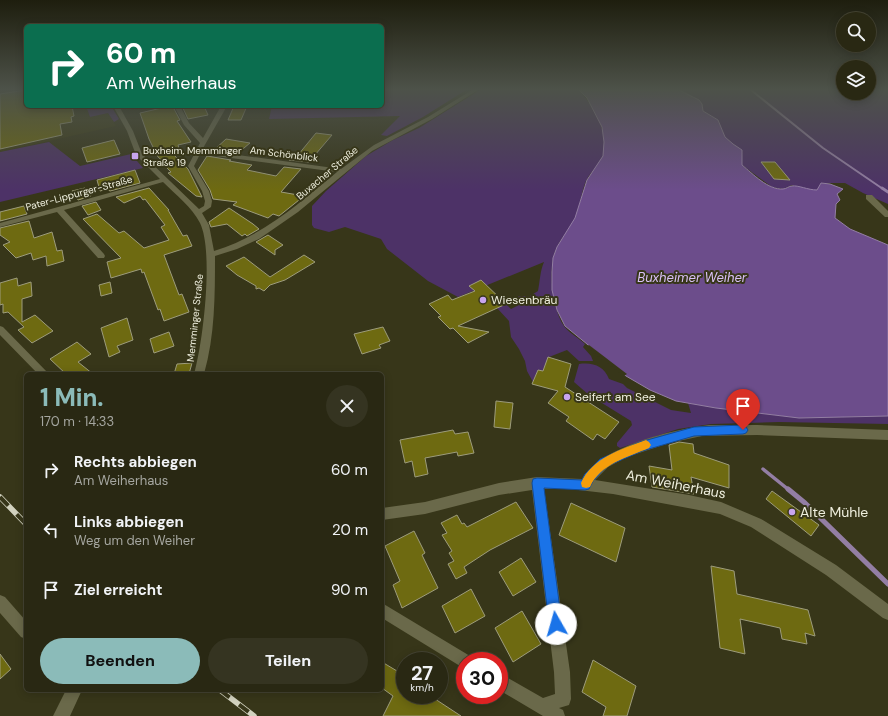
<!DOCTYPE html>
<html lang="de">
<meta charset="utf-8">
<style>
body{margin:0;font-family:"DM Sans",sans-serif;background:#353421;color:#f1f3f6;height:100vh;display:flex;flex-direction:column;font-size:15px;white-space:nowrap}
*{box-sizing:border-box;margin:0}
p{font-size:13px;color:#a5a6a0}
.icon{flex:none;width:22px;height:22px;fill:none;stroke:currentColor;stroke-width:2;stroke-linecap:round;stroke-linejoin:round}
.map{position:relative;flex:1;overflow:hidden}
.drawer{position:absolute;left:24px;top:372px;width:360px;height:320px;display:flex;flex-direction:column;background:#292813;border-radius:6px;box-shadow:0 2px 10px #0003,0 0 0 1px #454433}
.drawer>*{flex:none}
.banner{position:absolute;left:24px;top:24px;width:360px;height:84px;border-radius:6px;box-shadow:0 2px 10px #0003,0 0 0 1px #454433;background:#0b6e4f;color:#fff;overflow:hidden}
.tools{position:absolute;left:836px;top:12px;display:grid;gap:8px}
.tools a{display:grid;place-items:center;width:40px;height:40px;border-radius:50%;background:#292813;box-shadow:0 2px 10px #0003,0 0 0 1px #454433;font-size:20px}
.speed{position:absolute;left:396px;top:652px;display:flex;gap:8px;font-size:20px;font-weight:700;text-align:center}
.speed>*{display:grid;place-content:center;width:52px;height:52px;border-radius:50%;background:#292813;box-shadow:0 2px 10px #0003,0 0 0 1px #454433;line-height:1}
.speed small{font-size:10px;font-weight:400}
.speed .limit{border:6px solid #d22;background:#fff;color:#111}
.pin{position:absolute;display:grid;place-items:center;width:34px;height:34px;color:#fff;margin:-41px -17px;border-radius:50% 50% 50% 0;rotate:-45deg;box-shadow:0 0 4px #0007}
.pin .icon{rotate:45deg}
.me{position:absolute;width:44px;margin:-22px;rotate:353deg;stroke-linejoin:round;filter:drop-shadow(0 0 3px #0008)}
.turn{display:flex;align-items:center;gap:14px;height:84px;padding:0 16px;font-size:18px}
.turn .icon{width:52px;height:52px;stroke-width:2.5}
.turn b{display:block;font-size:28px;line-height:34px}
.round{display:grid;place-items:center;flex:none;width:42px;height:42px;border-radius:21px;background:#353421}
.overview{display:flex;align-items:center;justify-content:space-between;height:68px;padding:0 16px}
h1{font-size:24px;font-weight:800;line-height:30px;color:#8bbbb9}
.action{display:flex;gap:8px;margin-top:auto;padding:8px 16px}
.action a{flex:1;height:46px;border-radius:24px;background:#8bbbb9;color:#111;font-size:16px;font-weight:800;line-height:46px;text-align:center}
.action a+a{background:#353421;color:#f1f3f6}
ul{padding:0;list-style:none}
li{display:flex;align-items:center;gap:12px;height:60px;padding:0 16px}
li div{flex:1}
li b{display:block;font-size:15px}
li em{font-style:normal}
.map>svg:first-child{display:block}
.built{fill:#3d3c17}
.green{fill:#4d3267}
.water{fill:#6c4d8b;stroke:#937ea4}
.pier{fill:#373619}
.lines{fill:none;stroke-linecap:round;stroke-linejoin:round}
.stream-far3{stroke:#937ea4;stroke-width:2}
.stream-far2{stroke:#937ea4;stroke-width:3}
.stream-far1{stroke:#937ea4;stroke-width:3.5}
.stream{stroke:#937ea4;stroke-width:5}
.building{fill:#6e6a11;stroke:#9d9c7c}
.minor{fill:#6a694a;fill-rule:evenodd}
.rail-casing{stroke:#d2d2bf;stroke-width:5.5}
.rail{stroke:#373619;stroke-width:4;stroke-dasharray:12;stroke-linecap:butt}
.route{fill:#1a73e8;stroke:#114b97}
.slow{fill:#f59e0b}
.poi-dot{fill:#c8a5ee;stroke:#373619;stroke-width:1.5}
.labels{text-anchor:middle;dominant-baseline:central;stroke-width:4;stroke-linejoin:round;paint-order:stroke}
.far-poi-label{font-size:10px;fill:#efefde;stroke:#373619;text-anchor:start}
.far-street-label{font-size:10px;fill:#efefde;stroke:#373619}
.poi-label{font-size:12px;fill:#efefde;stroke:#373619;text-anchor:start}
.water-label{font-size:13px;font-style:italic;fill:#dac1f8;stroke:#373619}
.near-street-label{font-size:14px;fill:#efefde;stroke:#373619}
.near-poi-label{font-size:14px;fill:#efefde;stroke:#373619;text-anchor:start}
</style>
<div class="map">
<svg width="888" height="716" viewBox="0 0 888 716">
<rect width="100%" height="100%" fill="#373619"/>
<path class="built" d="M0,90H26V106H86L90,117L108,113L116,126L0,152Z"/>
<path class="green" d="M382,90H466L423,117L387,136L381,135L400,116L269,119L272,106H382Z
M480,90H579C593,106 610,133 603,156C600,165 590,172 586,181C581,193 580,207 575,219C570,229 562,237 557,247C547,266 552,309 564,326C569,333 579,338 585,344L583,347L591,356L593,361H579L567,350L549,357L543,371L538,370L533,382L527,371L525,361L519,349L511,337L509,321L497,308L506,304L511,309L519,305L513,299L520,296H530L538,291C540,281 540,271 544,262L458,297L428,281L387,249L381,239L345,227L329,232L314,228L312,225V206L326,191L366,156L393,140L419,128Z
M679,90H843V93H869V90H888V204L863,193L845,183H821L817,190H809L792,185L783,189L772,187L742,165V150L733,144L725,137L718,120L703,111L702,104Z
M86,106H111L119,119L114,122L108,113L90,117Z
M49,142L80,166L131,154L143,168L0,202V152Z
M579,364C593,362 604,366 609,379L623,384L627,388L671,410L691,413L688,403L716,408L799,418L888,416V424L779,422L711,424L678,429L620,448L617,446V443L632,425L631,421L589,395L574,382Z"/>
<path class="water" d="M579,90H679L699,100L702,104L703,111L718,120L725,137L733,144L742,150V165C753,174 768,190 783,189C786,189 789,186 792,186C798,185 808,190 817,190L821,183L830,184L843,189L837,194L840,200L836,204L835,218L850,229L888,245V416L799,418L716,408L676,401L650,390L626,376L565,326L557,310L552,290V272L553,258L557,247L575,218L587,180L603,156L604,142L602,127L587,98Z"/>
<path class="pier" d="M589,345L627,374L624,376L586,347Z"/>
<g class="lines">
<path class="stream-far3" d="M751,90L823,148L883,189"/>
<path class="stream-far2" d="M882,188L888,192"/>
<path class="stream-far1" d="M763,469L789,490"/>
<path class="stream" d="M788,489L805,503L888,584"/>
</g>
<path class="building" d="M26,90V106H72L74,116L71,117L72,122L60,124L62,135L0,149V94Z
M182,106H204L208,115L188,119Z
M234,106H247L241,120H228Z
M166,107L168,108L173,107L180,120L177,121L191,142L178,145L179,148L169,150L188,169L202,197L196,196L168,173L171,172L166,167L168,166L158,157L149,139L140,113Z
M316,133L332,135L309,162L289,160L295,155H298Z
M226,139L250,143L238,153L214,150Z
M114,140L120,154L87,162L82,148Z
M207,156L231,160L229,161L252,165L247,170L276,176L284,167L301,169L281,192L304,196L279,216L273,214L268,218L233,205L237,202L213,199L210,190L198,170Z
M761,162H775L790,180L774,179Z
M135,170L140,183L110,191L107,189L100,191L97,180Z
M85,188L91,196L78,200L72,191Z
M149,188L169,210H168L183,236L187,235L192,246L164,255L179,295L182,294L189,312L164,321L160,309L158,310L144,272L142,273L141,269L111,278L107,262L121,258L83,219L97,214L119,233L124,231L144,248L169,240L161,227L165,225L145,199L143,200L140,196L124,203L116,197Z
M96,202L101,210L88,215L82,206Z
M24,206L27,214L0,221V212Z
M229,208L253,224L259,229L247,236L245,234L242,236L227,224L211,227L209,222Z
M29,221L34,238L52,232L57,251L62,250L64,261L47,266L46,256L33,260L31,253L16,258L3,245L10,242L0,235V228Z
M268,235L283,245L275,250V255L256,242Z
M304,255L315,262L285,280L270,285L264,291L259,288L256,289V286L237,275L226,266L244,257L270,277Z
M17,278L18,286L31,282L32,296L22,299V322L35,315L53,331L32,343L18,330L24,327L8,312L3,313V304L0,305V283Z
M481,280L506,304L458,326L489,332L468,343L453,328L450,329L438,317L441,316L429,304L448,295L452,300L475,291L469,286Z
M110,282L112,293L101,296L99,285Z
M127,318L133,340L117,346L120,352L109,357L101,328Z
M383,327L390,341L379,345L381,348L362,354L354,334Z
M169,332L174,346L154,353L150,339Z
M77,342L91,354L78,362L93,374H66L50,359Z
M548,357L571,364L565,387L619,422L605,439L597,434L593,440L566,421L569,417L548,403L558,391L532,384L538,370L543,371Z
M192,363L189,374H174L177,364Z
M496,401L513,403L510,429L494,427Z
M453,430L455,434L468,432L474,453L458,456L457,452L425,458L428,474L415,477L412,461L405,463L400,440Z
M679,442L693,444L694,453L729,465V488L691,477L694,494L652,487L649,466L672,470L669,445Z
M772,491L819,525L811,536L766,499Z
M516,502L533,528L490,550L464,567L467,573L456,579L448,564L454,561L449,553L452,551L442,535L447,533L441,523L457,515L462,524L464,523L467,527Z
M571,503L625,528L616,562L559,535Z
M414,531L425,553L422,555L438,588L402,608L393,585L400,581L385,546Z
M521,558L536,582L513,596L499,572Z
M711,566L734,571L737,594L808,610L815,636L805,633L807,644L782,639L780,628L740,619L745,654L720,648Z
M471,589L485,616L455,633L442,606Z
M522,611L541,644L513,662L495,628Z
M0,654L11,669L0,679Z
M593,660L636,686L627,716H603L606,707L582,692Z
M382,662L397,671L396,673L405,679V695H429L461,716H383L393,696L382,688Z"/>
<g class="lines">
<path class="minor" d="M472,90H478L432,119L372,151L298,212L259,239L237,249L215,256C215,295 215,336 204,374H194C203,343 214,252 200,223C192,207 176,195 163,182L64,210L104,254L105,256L104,258H98L57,212L0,227V223L160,179L136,155L127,131L113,106H119L133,131L142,154L199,209L204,206L205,201L202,191L188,166L200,143L184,125L174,106H180L189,123L203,138L221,106H227L202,150L341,169L374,145L428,117ZM200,154L337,172C298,204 263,236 214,251L209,225L202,213L211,207L212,201L209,191L194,166Z
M866,195H872L888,211V217H885L866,199Z
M0,326L3,327L49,374H38L0,335Z
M709,425H757L888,430V440L757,435L702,436L669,443L627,457L608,467L595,480L689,495L721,502L761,519L836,565L888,604V620L883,618L826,575L751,527L720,514L613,494L570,489H544L570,672L571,699L569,705L559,708L563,710L565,716H543L499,690V673L543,698L555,694L554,672L532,490L499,495L425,514L382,520V508L425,502L499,483L537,477L582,479C600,447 674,429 709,425Z
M0,595L5,597L26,621V639L21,637L0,613Z
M382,603L470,656L473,661H465V669L460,666L382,618Z
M66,690H82L70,716H53Z"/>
<defs>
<path id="rail" d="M0,497L26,524
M220,690L254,716"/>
</defs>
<use href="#rail" class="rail-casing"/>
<use href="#rail" class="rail"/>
</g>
<linearGradient id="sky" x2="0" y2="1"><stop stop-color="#1e1e0e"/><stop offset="0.47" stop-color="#4d5249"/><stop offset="1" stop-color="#4d5249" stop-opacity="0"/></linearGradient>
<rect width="888" height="190" fill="url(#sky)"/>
<path class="route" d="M743,425L746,427L748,430L746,433L743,434L694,436L642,451L607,466L593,481L589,489L585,490L544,488L562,624L560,629L556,631L551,629L549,624L532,483L533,479L537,478L582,480L585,474L600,459L640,442L694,427Z"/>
<path class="slow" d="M646,440L649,442L651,445L649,448C628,457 600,464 590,487L586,488L582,487L581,483C592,458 621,449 646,440Z"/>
<g class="poi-dot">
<rect x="131" y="152" width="8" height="8" rx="2"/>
<circle cx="483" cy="300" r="4"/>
<circle cx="567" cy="397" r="4"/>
<circle cx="792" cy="512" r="4"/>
</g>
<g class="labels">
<g class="far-poi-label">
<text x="143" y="150">Buxheim, Memminger<tspan x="143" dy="12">Straße 19</tspan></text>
</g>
<g class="far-street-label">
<text transform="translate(284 154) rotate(7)">Am Schönblick</text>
<text transform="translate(327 173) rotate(-40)">Buxacher Straße</text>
<text transform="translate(79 193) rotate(-15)">Pater-Lippurger-Straße</text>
<text transform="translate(195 318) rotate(-84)">Memminger Straße</text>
</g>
<g class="poi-label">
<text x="491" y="300">Wiesenbräu</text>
<text x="575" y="397">Seifert am See</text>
</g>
<g class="water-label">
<text x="692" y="277">Buxheimer Weiher</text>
</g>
<g class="near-street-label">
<text transform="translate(676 484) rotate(11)">Am Weiherhaus</text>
</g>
<g class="near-poi-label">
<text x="800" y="512">Alte Mühle</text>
</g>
</g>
</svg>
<div class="tools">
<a><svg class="icon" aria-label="search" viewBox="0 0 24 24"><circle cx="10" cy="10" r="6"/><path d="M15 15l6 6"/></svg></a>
<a><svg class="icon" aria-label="layers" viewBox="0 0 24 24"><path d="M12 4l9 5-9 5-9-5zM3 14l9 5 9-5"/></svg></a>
</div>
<div class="speed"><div>27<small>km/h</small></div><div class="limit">30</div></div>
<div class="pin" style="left:743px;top:430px;background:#d93025"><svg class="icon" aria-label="arrive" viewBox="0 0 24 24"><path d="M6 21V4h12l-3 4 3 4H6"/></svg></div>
<svg class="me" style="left:556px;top:624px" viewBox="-20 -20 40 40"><circle r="19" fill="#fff"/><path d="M0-13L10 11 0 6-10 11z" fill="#1a73e8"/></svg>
<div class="banner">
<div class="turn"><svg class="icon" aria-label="right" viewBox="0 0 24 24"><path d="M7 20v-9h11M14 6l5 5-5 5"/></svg><div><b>60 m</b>Am Weiherhaus</div></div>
</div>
<section class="drawer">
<div class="overview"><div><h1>1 Min.</h1><p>170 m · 14:33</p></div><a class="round"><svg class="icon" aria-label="close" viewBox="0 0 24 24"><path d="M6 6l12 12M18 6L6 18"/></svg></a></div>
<ul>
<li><svg class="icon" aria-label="right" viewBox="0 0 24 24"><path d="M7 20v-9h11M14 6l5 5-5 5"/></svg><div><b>Rechts abbiegen</b><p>Am Weiherhaus</p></div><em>60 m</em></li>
<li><svg class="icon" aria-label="left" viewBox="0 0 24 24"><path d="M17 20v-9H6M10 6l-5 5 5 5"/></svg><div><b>Links abbiegen</b><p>Weg um den Weiher</p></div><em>20 m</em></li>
<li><svg class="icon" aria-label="arrive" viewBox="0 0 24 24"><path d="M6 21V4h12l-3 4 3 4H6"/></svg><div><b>Ziel erreicht</b></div><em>90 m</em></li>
</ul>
<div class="action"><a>Beenden</a><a>Teilen</a></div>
</section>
</div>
